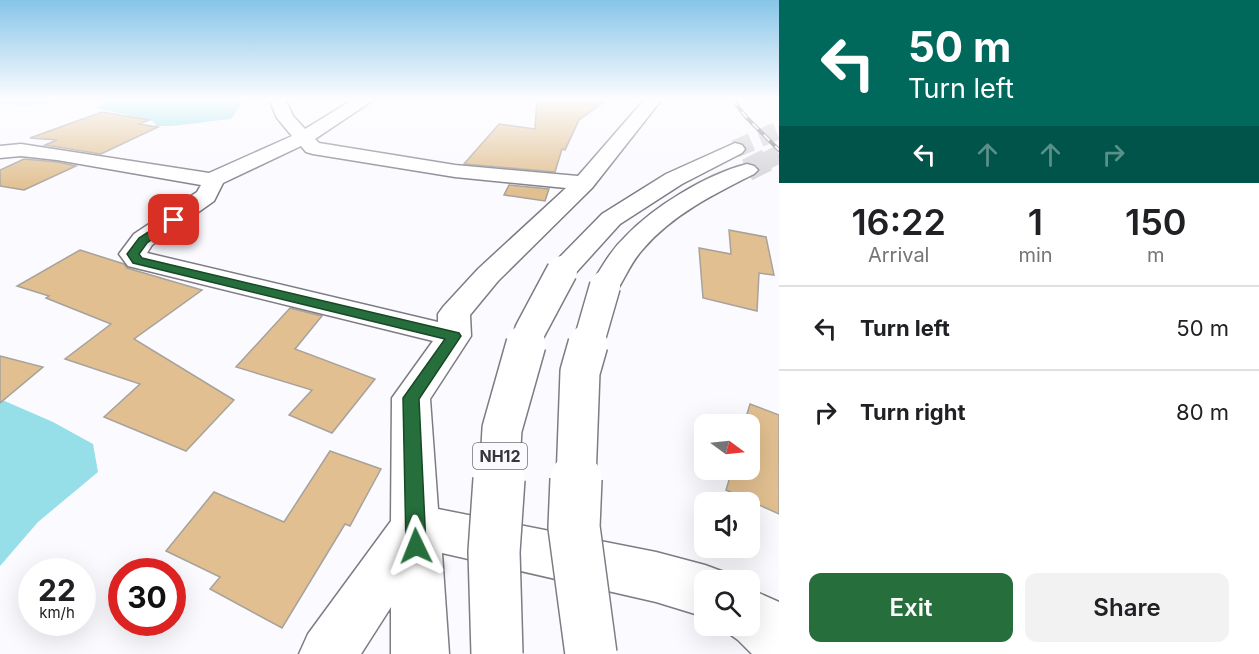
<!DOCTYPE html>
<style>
body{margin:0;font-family:Inter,sans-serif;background:#f2f2f2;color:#202124;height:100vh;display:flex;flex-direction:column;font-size:22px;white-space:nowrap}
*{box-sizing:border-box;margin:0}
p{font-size:20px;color:#757577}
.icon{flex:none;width:33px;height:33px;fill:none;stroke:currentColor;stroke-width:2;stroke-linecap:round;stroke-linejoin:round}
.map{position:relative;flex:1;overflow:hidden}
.sheet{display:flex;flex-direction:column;background:#fff;width:480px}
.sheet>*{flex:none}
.guide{background:#00695c;color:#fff;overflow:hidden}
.needle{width:39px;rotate:105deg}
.controls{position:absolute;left:694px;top:414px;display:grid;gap:12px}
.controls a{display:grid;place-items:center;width:66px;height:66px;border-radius:12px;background:#fff;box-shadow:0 6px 24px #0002;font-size:30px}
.speed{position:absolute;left:18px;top:558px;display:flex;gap:12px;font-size:30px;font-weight:700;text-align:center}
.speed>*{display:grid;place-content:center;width:78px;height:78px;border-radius:50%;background:#fff;box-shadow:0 6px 24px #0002;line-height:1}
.speed small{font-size:15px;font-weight:400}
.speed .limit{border:9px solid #d22;background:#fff;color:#111}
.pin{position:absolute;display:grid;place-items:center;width:51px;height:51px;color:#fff;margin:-26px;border-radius:12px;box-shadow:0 3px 9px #0006}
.me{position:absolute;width:66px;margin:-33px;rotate:358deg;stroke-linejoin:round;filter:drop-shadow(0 0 4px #0008)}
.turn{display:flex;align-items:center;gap:21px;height:126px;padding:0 30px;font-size:27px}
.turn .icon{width:78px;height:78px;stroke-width:2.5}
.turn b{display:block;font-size:42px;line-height:51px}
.lanes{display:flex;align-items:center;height:57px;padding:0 30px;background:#0003;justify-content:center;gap:30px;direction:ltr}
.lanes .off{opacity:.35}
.eta{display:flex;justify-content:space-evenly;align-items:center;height:102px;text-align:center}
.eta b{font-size:36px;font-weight:600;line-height:42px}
.button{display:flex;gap:12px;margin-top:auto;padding:12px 30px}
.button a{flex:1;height:69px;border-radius:12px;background:#266e3c;color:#fff;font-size:24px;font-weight:600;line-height:69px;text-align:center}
.button a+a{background:#f2f2f2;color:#202124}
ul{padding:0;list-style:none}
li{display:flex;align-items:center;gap:18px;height:84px;padding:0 30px;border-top:2px solid #e0e0e0}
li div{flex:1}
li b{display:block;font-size:22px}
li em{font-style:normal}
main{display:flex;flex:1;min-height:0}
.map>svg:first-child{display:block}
.water{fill:#97dfe8}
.building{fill:#e1bf90;stroke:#a7a29b;stroke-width:1.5}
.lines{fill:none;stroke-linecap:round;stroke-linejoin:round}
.highway-tunnel-far1{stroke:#d3d3d8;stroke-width:18;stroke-dasharray:18 9;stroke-linecap:butt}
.highway-tunnel{stroke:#d3d3d8;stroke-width:23;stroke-dasharray:23 11;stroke-linecap:butt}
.street-casing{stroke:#7d7c84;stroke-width:3}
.highway-casing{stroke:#7d7c84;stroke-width:3}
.street{fill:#fff;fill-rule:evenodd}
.highway{fill:#fff;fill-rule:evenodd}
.rail-casing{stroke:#7b7b7e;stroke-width:4}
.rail{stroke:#fafaff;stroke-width:2;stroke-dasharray:8;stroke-linecap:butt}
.highway-bridge-far2-casing{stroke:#7d7c84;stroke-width:33;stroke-linecap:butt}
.highway-bridge-far1-casing{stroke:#7d7c84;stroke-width:42;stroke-linecap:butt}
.highway-bridge-casing{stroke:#7d7c84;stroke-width:54;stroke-linecap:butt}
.highway-bridge-far2{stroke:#fff;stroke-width:30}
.highway-bridge-far1{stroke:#fff;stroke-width:39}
.highway-bridge{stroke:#fff;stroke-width:51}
.route{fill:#266e3c;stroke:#194827;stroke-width:1.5}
.labels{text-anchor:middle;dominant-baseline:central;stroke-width:5;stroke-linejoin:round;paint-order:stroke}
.shield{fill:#fafaff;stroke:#727275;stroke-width:1.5}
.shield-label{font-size:16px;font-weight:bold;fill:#37373a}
</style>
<main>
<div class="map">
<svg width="779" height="654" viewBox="0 0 779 654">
<rect width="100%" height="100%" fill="#fafaff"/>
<path class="water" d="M0,99H68C44,106 25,106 0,104Z
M110,99H241L242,103L231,119C205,121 182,127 156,126L153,121L96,108Z
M0,399L53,422L93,444L98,472L38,522L0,566Z"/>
<path class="building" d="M537,99H608L579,120L565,150L562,149L555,172L464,164L499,124L535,129Z
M102,112L149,120L139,124L158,127L101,154L45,145L57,140L30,138Z
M24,159L57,162L76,166L24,190L0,186V170Z
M509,185L549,189L545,201L504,195Z
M729,230L766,237L774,275L759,273L757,311L703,298L699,248L731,254Z
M80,250L124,264L127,268L202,290L134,339L234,400L186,451L104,417L140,384L65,359L111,324L46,298L49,296L17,286Z
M290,308L322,316L295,349L375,379L332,433L289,415L312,390L236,367Z
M0,356L43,367L0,403Z
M750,404L779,415V514L726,490L732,470H750V424H744Z
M330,451L381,469L350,526L345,524L282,628L210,589L220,577L166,551L214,492L284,522Z"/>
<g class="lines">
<path class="highway-tunnel-far1" d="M735,149L779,130
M764,162L779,154"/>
<path class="highway-tunnel" d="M747,170L767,160"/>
<defs>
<path id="street" d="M269,99H285L293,116L305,129L354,99H375L315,139L319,143L455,165L578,176L645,99H662L592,188L498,281L470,315L471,336L430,399L438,509L656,552L705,565L724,572L727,580H705V617L656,602L442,553L449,654H391V607L361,654H299L308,634L391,521L392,398L433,341L128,266L119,254L134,234L197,192L201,185L57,160L21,156L0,158V146L21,144L209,173L292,136L277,118ZM301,146L306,152L313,154L455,177L566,188L478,269L443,307L438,314V322L147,253L152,245L214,201L223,183Z
M750,589L779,602V654H752L738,640L731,635L726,626H750Z"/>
<path id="highway" d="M735,143L742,145L745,149L742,153L682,184L620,224L572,277L562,280L552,277L548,271L552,265L602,214L666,174Z
M747,164L754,166L758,170L754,174C714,194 672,215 643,249C631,262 625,278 616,292L605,295L594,292L590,286C601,269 610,251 625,237C653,207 707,174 747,164Z"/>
</defs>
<use href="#street" class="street-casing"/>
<use href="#highway" class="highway-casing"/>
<use href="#street" class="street"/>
<use href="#highway" class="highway"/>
<defs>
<path id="rail" d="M732,99L746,117L779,150"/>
</defs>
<use href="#rail" class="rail-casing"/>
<use href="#rail" class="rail"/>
<defs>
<path id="highway-bridge-far2" d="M526,345L530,331L562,271
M588,345L605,286"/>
<path id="highway-bridge-far1" d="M499,480L502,429L526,344
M576,480L580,372L588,344"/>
<path id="highway-bridge" d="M576,479L574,527L591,654
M497,654L494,552L499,479"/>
</defs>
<use href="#highway-bridge-far2" class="highway-bridge-far2-casing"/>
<use href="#highway-bridge-far1" class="highway-bridge-far1-casing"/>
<use href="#highway-bridge" class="highway-bridge-casing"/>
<use href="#highway-bridge-far2" class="highway-bridge-far2"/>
<use href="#highway-bridge-far1" class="highway-bridge-far1"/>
<use href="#highway-bridge" class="highway-bridge"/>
</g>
<linearGradient id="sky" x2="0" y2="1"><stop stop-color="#87c5e8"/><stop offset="0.52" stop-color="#fdfdff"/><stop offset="1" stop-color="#fdfdff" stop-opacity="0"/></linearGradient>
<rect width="779" height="191" fill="url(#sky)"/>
<path class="route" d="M171,217L180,220L147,243L139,254L142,258L459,333L461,336L419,399L426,546L423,553L416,556L409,553L406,546L403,398L445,339L133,263L127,254L139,238Z"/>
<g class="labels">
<rect class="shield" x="473" y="443" width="54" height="26" rx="4.5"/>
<g class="shield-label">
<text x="500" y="456">NH12</text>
</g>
</g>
</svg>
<div class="controls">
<a><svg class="needle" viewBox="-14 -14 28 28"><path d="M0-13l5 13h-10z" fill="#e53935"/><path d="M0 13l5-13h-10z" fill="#757577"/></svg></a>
<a><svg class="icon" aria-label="sound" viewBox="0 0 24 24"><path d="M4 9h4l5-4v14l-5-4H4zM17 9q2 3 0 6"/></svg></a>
<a><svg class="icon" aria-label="search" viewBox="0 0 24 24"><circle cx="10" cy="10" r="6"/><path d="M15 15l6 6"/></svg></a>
</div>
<div class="speed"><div>22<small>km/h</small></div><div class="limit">30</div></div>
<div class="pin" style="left:174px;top:220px;background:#d93025"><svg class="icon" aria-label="arrive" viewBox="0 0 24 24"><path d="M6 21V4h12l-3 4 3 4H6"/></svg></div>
<svg class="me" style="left:416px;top:546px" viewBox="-20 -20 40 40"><path d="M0-17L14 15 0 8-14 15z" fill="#266e3c" stroke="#fff" stroke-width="4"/></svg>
</div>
<section class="sheet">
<div class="guide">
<div class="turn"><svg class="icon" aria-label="left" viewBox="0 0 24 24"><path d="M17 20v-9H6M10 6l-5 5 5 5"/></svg><div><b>50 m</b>Turn left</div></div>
<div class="lanes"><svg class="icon" aria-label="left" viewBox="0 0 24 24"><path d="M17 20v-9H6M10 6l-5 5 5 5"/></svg><svg class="icon off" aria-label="ahead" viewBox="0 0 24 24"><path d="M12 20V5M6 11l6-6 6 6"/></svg><svg class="icon off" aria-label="ahead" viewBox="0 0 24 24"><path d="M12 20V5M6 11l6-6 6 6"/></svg><svg class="icon off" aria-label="right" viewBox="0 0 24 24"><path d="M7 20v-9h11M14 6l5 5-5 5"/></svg></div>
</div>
<div class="eta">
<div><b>16:22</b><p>Arrival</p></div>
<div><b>1</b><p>min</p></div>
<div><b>150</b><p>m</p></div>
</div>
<ul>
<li><svg class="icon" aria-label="left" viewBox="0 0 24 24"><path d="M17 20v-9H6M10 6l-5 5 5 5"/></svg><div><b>Turn left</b></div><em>50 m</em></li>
<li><svg class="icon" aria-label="right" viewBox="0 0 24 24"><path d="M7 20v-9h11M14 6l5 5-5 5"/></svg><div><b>Turn right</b></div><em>80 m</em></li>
</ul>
<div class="button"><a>Exit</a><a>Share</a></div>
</section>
</main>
